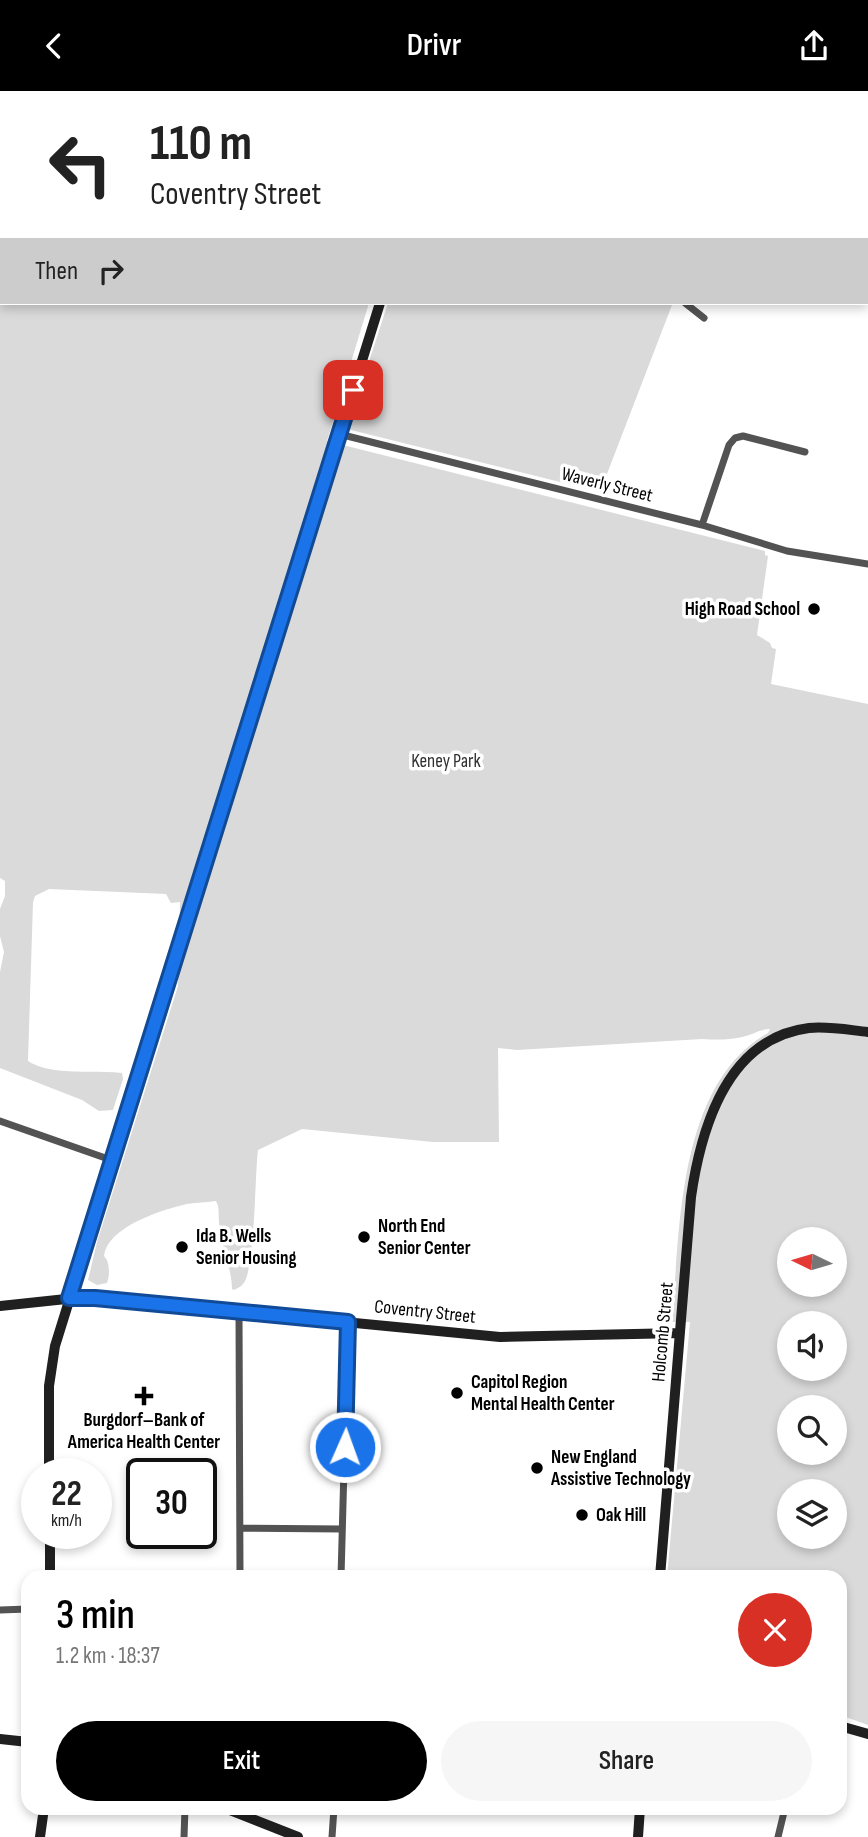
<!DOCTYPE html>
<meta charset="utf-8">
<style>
body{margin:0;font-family:"Sofia Sans Condensed",sans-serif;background:#f6f6f6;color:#222;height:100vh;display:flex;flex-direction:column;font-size:26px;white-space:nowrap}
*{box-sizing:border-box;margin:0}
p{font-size:23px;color:#767676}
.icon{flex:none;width:38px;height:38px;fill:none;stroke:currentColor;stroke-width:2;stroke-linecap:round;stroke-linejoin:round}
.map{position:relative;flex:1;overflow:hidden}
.sheet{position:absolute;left:21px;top:1479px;width:826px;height:245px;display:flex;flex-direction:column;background:#fff;border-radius:21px;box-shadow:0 4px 10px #0003}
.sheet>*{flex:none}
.top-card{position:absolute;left:0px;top:0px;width:868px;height:214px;box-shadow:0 4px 10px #0003;background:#fff;color:#222;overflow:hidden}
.needle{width:46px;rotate:275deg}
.buttons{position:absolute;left:777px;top:1136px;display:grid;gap:14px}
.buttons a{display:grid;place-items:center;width:70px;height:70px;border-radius:50%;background:#fff;box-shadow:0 4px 10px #0003;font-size:35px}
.speed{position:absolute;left:21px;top:1367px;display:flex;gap:14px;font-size:35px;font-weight:700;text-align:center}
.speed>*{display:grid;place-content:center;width:91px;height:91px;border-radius:50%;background:#fff;box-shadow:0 4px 10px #0003;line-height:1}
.speed small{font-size:18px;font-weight:400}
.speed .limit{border:4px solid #111;border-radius:10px;background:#fff;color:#111}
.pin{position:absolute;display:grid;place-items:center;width:60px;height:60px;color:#fff;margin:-30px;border-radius:14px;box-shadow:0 4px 10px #0006}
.me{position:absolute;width:77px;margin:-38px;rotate:2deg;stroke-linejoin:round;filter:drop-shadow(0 0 5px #0008)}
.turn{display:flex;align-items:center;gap:24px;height:147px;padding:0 35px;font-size:32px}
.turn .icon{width:91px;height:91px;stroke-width:2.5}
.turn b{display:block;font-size:49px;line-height:60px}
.then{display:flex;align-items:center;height:66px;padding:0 35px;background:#0003;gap:14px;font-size:26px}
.round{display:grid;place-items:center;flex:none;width:74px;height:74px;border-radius:37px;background:#f6f6f6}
.headline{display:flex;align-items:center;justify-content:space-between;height:119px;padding:0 35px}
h1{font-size:42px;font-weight:600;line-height:52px;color:#000}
.primary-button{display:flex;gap:14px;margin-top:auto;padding:14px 35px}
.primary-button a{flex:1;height:80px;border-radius:42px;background:#000;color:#fff;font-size:28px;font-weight:600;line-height:80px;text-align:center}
.primary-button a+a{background:#f6f6f6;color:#222}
header{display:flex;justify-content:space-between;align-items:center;height:91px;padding:0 35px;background:#000;color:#fff;font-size:32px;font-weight:600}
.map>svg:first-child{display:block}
.green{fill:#dadada;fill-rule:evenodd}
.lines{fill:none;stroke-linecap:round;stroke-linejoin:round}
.stream{stroke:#a1a1a1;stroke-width:2.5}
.street{stroke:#535353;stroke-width:7}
.secondary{stroke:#202020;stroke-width:10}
.route-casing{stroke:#114b97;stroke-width:18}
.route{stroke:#1a73e8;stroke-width:12}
.poi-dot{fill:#000;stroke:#fff;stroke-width:2.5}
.labels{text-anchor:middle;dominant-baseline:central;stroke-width:7;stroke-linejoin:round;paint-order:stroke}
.street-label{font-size:19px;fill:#000;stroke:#fff}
.poi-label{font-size:19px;font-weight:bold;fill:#000;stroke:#fff;text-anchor:start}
.park-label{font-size:19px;fill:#313131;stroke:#fff}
</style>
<header><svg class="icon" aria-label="back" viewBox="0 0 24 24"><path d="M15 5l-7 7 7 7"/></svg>Drivr<svg class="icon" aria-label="share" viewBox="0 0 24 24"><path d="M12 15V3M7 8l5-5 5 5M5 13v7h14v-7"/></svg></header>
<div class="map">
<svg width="868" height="1746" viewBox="0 0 868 1746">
<rect width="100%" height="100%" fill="#fff"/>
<path class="green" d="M0,0H435L2,2V212H369L327,350L765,460V464L768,465L757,544L770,552L772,557L776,558L771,593L868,613V1634L840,1624V1486H667L690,1231H672C680,1140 677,993 768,942L770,938C760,938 752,944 742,946C729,949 716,949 702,948L517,959L498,957L499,1051H433L302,1038L258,1059C255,1081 255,1182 243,1193C241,1196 237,1197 234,1199L232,1198C232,1177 220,1153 219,1131C218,1123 220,1117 216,1110C205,1112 193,1111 183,1114C158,1120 107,1137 104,1165C110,1171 110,1184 107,1192L97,1194L88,1189L97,1151L178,895L180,811L171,812L166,803L49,798L35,805L33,811L28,970C54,986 92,978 122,982L123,988L113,1019L99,1020L82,1009L0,977V881L4,861L0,845V818L5,805V790L0,787ZM789,1148H835V1194H789ZM789,1232H835V1278H789ZM789,1316H835V1362H789ZM789,1400H835V1446H789Z
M388,212H666L672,214L600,401L347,338Z"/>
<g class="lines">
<path class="stream" d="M26,2V0
M0,70L2,67"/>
<path class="street" d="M612,2L613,0
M685,212L704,227
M339,343L702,434L787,460L868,473
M702,434L729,354L735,347L743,345L805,361
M0,1030L114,1070
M239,1221L240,1486
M240,1437L342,1438
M341,1486L348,1231
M0,1519L28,1518
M184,1746L185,1717
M332,1746L334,1717
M778,1746L785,1717"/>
<path class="secondary" d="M445,2V0
M0,1215L85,1206L500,1246L680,1242
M49,1382V1295L55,1255L380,212
M50,1442V1486
M660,1486L691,1106C701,1037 727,947 809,937C828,935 849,939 868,941
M840,1635L868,1643
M0,1648L28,1651
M225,1717L298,1746
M40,1746L44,1717
M638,1746L640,1717"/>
</g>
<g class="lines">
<defs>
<path id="route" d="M345,1356L348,1231L95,1207H69L353,299"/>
</defs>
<use href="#route" class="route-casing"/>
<use href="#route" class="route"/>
</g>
<g class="poi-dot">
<circle cx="814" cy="518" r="7"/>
<circle cx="364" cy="1146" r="7"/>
<circle cx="182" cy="1156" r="7"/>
<circle cx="457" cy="1302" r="7"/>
<path d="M140.5 1294.5h7v7h7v7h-7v7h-7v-7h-7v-7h7z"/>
<circle cx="537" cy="1377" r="7"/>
<circle cx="582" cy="1424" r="7"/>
</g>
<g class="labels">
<g class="street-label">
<text transform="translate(607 394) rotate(14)">Waverly Street</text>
<text transform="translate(425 1221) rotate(6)">Coventry Street</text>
<text transform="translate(663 1241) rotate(-85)">Holcomb Street</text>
</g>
<g class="poi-label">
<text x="800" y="518" text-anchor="end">High Road School</text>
<text x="378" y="1135">North End<tspan x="378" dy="22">Senior Center</tspan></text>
<text x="196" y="1145">Ida B. Wells<tspan x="196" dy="22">Senior Housing</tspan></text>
<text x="471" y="1291">Capitol Region<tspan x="471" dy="22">Mental Health Center</tspan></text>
<text x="144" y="1329" text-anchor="middle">Burgdorf–Bank of<tspan x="144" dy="22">America Health Center</tspan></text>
<text x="551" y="1366">New England<tspan x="551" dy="22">Assistive Technology</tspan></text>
<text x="596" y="1424">Oak Hill</text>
</g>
<g class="park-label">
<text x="446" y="670">Keney Park</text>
</g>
</g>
</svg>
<div class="buttons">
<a><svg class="needle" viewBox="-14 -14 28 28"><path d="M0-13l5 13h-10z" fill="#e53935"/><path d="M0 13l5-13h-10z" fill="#767676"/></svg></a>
<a><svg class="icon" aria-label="sound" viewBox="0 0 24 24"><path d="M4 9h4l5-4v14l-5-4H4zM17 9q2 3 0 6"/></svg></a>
<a><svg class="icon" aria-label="search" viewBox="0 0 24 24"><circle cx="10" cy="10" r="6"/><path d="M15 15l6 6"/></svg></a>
<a><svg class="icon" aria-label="layers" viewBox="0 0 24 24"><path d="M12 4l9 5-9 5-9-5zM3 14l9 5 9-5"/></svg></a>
</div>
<div class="speed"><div>22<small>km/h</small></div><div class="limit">30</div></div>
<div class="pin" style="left:353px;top:299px;background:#d93025"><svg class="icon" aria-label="arrive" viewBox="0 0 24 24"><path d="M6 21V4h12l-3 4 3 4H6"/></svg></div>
<svg class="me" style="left:345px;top:1356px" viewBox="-20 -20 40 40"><circle r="17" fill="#1a73e8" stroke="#fff" stroke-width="3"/><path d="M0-11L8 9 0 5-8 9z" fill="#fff"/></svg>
<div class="top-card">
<div class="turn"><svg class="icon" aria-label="left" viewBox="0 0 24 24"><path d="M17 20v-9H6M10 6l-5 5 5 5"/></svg><div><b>110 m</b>Coventry Street</div></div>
<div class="then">Then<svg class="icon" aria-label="right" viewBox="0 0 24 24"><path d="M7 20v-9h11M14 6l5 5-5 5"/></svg></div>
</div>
<section class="sheet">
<div class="headline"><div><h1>3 min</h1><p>1.2 km · 18:37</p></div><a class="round" style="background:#d93025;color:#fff"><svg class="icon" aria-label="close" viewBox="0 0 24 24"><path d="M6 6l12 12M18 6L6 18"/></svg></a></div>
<div class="primary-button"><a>Exit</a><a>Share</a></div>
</section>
</div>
